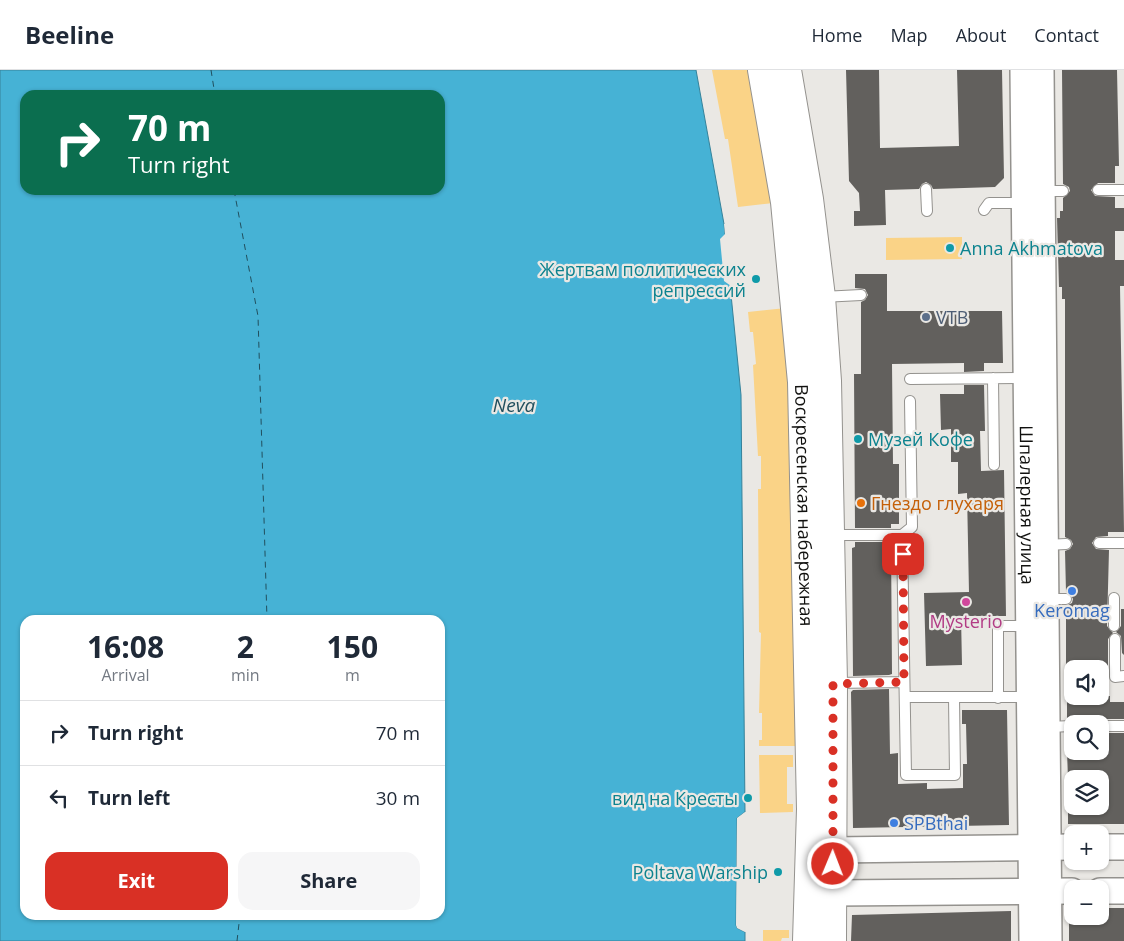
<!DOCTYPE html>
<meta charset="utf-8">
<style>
body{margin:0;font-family:"Open Sans",sans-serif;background:#f6f6f7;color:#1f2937;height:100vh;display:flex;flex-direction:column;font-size:19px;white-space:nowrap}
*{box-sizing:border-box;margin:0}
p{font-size:16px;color:#747a83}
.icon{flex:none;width:28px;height:28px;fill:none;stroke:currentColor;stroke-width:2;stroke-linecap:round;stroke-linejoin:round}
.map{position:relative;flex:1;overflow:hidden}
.drawer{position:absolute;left:20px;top:545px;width:425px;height:305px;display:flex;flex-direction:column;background:#fff;border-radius:15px;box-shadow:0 1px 4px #0004}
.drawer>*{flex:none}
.top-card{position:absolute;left:20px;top:20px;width:425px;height:105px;border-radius:15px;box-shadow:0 1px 4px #0004;background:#0b6e4f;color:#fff;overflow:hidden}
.controls{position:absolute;left:1064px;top:590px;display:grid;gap:10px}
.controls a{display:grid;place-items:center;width:45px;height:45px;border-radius:10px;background:#fff;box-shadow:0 1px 4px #0004;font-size:25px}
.pin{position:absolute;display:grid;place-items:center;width:42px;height:42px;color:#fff;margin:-21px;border-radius:10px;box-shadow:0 2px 8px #0006}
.me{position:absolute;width:55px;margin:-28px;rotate:1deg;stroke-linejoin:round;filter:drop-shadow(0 0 4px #0008)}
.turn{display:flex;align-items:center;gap:18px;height:105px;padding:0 25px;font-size:22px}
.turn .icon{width:65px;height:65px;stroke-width:2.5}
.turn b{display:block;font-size:35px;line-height:42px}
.eta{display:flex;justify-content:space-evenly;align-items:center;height:85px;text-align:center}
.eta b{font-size:30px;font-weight:700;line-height:35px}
.primary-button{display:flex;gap:10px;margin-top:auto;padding:10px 25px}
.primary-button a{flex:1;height:58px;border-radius:15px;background:#d93025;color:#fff;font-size:20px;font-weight:700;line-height:58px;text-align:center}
.primary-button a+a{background:#f6f6f7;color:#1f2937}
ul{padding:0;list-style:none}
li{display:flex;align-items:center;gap:15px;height:65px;padding:0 25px;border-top:1px solid #e0e1e3}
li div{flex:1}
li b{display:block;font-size:19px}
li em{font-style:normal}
header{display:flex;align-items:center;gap:30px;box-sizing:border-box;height:70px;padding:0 25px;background:#fff;border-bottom:1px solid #e0e1e3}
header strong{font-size:24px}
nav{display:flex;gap:28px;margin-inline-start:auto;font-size:18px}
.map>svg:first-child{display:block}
.green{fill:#fad387}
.water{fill:#46b2d5;stroke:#36829a;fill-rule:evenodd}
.pier{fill:#eae8e4}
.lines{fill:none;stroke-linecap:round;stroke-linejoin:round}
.ferry{stroke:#214f5e;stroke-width:1;stroke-dasharray:6 5;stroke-linecap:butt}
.building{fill:#62605d}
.service-casing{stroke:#94928e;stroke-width:12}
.tertiary-casing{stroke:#94928e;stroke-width:28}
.secondary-casing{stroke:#94928e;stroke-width:30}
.service{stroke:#fff;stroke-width:10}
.tertiary{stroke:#fff;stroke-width:25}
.secondary{stroke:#fff;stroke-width:28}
.route{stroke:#d93025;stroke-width:9;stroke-dasharray:0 16.2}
.culture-dot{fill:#0f9aa8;stroke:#eae8e4;stroke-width:2}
.service-dot{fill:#5c6f8a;stroke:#eae8e4;stroke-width:2}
.food-dot{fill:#e8710a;stroke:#eae8e4;stroke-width:2}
.shop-dot{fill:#3f7fe0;stroke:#eae8e4;stroke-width:2}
.hotel-dot{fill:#d1479c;stroke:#eae8e4;stroke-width:2}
.labels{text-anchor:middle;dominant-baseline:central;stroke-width:4.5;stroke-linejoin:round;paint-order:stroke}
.culture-label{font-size:18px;fill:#0d838f;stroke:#eae8e4;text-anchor:end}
.service-label{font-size:18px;fill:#4e5e75;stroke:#eae8e4;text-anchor:start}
.food-label{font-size:18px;fill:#c56008;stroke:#eae8e4;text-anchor:start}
.street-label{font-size:18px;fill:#11110f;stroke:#eae8e4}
.shop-label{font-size:18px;fill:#366cbe;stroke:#eae8e4}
.hotel-label{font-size:18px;fill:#b23c85;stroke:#eae8e4}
.water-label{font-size:19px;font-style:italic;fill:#214f5e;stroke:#eae8e4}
</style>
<header>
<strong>Beeline</strong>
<nav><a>Home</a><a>Map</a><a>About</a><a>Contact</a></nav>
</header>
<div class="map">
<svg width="1124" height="871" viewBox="0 0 1124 871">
<rect width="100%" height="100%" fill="#eae8e4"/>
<path class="green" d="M712,0H751L774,133L738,137L728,69H725Z
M962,167V189L886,190V168Z
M786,238L792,313L800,676H759V670H762V643H759L761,563L759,562L758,419H761V386H758L753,295L756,294L753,262H750L748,242Z
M759,685H793V697H787V734H793V742L760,743Z
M763,860H789V868H782L781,871H763Z"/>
<path class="water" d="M0,0H696L724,154L741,325L745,742L737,748L736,855L737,858L745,862V871H0ZM25,25H440V120H25ZM25,550H440V845H25Z"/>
<path class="pier" d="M724,154H726L728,172L734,225H732L731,216L724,211L720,169L725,164Z
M745,742V744L739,749V855L745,859V862L737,858L736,855L737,748Z"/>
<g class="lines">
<path class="ferry" d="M211,0L215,25
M234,120L258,246L267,550
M237,871L240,845"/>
</g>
<path class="building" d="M846,0H879L880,78L959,76L957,0H1002L1004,108L995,117L933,119L931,115L926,112L922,114L919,119L885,120L886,155L854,156V141H860L859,123L849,111Z
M1062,0H1117L1119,96H1115V113H1098L1091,120L1095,126L1115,127V138H1124V161H1115V190H1124V216H1120L1124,462H1108V466L1096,467L1092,473L1096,479L1109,480L1107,556L1113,563L1108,569V599H1066V536L1072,533L1073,529L1070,523L1066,522L1065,481L1070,479L1073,474L1071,470L1065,467V229H1062V217H1059L1057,148H1060V141H1063V128L1070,121L1069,117L1063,114Z
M855,204H887V241H1002L1003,293H984V301L964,302V293L892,294L893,394H899V454H891V458H855L854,304H861V232L865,230L868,225L865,219L855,218Z
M964,315H984L985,361H980L981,401L1004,400L1006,546H961L962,595L926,596L924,523L969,522L967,423L958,424V392H951V359L941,360L940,324H964Z
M855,472H891L892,604L889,605L853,606L852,478L855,477Z
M1121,539H1124V585L1122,583L1121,566L1116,562L1121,556Z
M889,619L890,684L898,683V714L927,713V719L963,718V694H967L966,654H962V640H1007L1009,755L853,758L851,622L853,620Z
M1067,626H1110V632H1124V649H1067Z
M1100,663H1124V754H1068V736H1100V709H1068L1067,681H1100Z
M1100,838H1124V871H1069V846H1100Z
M1011,841V871H851L852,845Z"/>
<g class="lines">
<defs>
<path id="service" d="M926,119L927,141
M1098,120H1124
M1042,121H1063
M984,140L989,133H1024
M822,227L861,225
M993,308L994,395
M910,309L1026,308
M910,331L912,457L902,465L906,705H955L954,627
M831,465H902
M1099,473H1124
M1046,475L1066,474
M1114,528V556
M1047,529H1066
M1115,569V607L1124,606
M833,613L904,612
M905,627H1029
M998,628V556H1028
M1100,656H1124
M1048,657L1072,656"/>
<g id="tertiary">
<path id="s1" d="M1023,0L1032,871"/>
<path d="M1041,0L1049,871"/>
<path d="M1100,777H1124"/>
<path d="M816,792L833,780L1072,777"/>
<path d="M1100,821H1124"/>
<path d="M833,823L1072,821"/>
</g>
<g id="secondary">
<path id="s2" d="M762,0L785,132L802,312L811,739L807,871"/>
<path d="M787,0L809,129L821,227L827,311L833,613L832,871"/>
</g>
</defs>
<use href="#service" class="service-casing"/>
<use href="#tertiary" class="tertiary-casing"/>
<use href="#secondary" class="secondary-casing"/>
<use href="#service" class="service"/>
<use href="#tertiary" class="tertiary"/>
<use href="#secondary" class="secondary"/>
</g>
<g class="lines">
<path class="route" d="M833,794V614L904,612L903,484"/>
</g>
<g class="culture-dot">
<circle cx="950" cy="178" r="5"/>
<circle cx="756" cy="209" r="5"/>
<circle cx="858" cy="369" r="5"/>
<circle cx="748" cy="728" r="5"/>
<circle cx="778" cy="802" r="5"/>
</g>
<circle class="service-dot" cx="926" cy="247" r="5"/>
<circle class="food-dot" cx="861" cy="433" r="5"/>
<g class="shop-dot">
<circle cx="1072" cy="521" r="5"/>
<circle cx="894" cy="753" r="5"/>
</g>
<circle class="hotel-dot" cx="966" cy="532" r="5"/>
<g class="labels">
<g class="culture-label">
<text x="960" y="178" text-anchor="start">Anna Akhmatova</text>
<text x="746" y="199">Жертвам политических<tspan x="746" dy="21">репрессий</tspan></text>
<text x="868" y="369" text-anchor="start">Музей Кофе</text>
<text x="738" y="728">вид на Кресты</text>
<text x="768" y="802">Poltava Warship</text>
</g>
<g class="service-label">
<text x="936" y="247">VTB</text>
</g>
<g class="food-label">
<text x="871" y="433">Гнездо глухаря</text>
</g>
<g class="street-label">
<text stroke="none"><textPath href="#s2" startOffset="438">Воскресенская набережная</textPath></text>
<text stroke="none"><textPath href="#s1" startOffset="435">Шпалерная улица</textPath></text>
</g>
<g class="shop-label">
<text x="1072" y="540">Keromag</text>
<text x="904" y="753" text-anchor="start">SPBthai</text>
</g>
<g class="hotel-label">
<text x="966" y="551">Mysterio</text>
</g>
<g class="water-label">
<text x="514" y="335">Neva</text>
</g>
</g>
</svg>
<div class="controls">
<a><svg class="icon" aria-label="sound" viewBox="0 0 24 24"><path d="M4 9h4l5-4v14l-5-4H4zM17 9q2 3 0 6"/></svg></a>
<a><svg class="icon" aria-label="search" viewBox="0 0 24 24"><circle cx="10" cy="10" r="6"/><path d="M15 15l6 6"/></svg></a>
<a><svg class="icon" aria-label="layers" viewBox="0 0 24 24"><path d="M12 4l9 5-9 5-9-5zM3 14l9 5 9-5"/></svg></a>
<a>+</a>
<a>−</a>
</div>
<div class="pin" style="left:903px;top:484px;background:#d93025"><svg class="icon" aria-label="arrive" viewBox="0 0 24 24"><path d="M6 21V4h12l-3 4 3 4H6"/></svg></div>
<svg class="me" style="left:833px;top:794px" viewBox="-20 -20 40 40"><circle r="17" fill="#d93025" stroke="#fff" stroke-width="3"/><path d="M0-11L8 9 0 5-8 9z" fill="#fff"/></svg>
<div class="top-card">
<div class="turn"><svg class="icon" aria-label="right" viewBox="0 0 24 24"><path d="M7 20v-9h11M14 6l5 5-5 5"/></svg><div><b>70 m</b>Turn right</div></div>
</div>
<section class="drawer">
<div class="eta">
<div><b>16:08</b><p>Arrival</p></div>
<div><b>2</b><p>min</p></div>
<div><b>150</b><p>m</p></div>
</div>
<ul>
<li><svg class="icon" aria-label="right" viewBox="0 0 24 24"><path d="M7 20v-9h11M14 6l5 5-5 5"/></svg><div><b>Turn right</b></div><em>70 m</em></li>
<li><svg class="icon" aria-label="left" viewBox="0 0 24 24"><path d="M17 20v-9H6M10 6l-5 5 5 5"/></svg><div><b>Turn left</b></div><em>30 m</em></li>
</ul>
<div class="primary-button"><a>Exit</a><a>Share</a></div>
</section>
</div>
